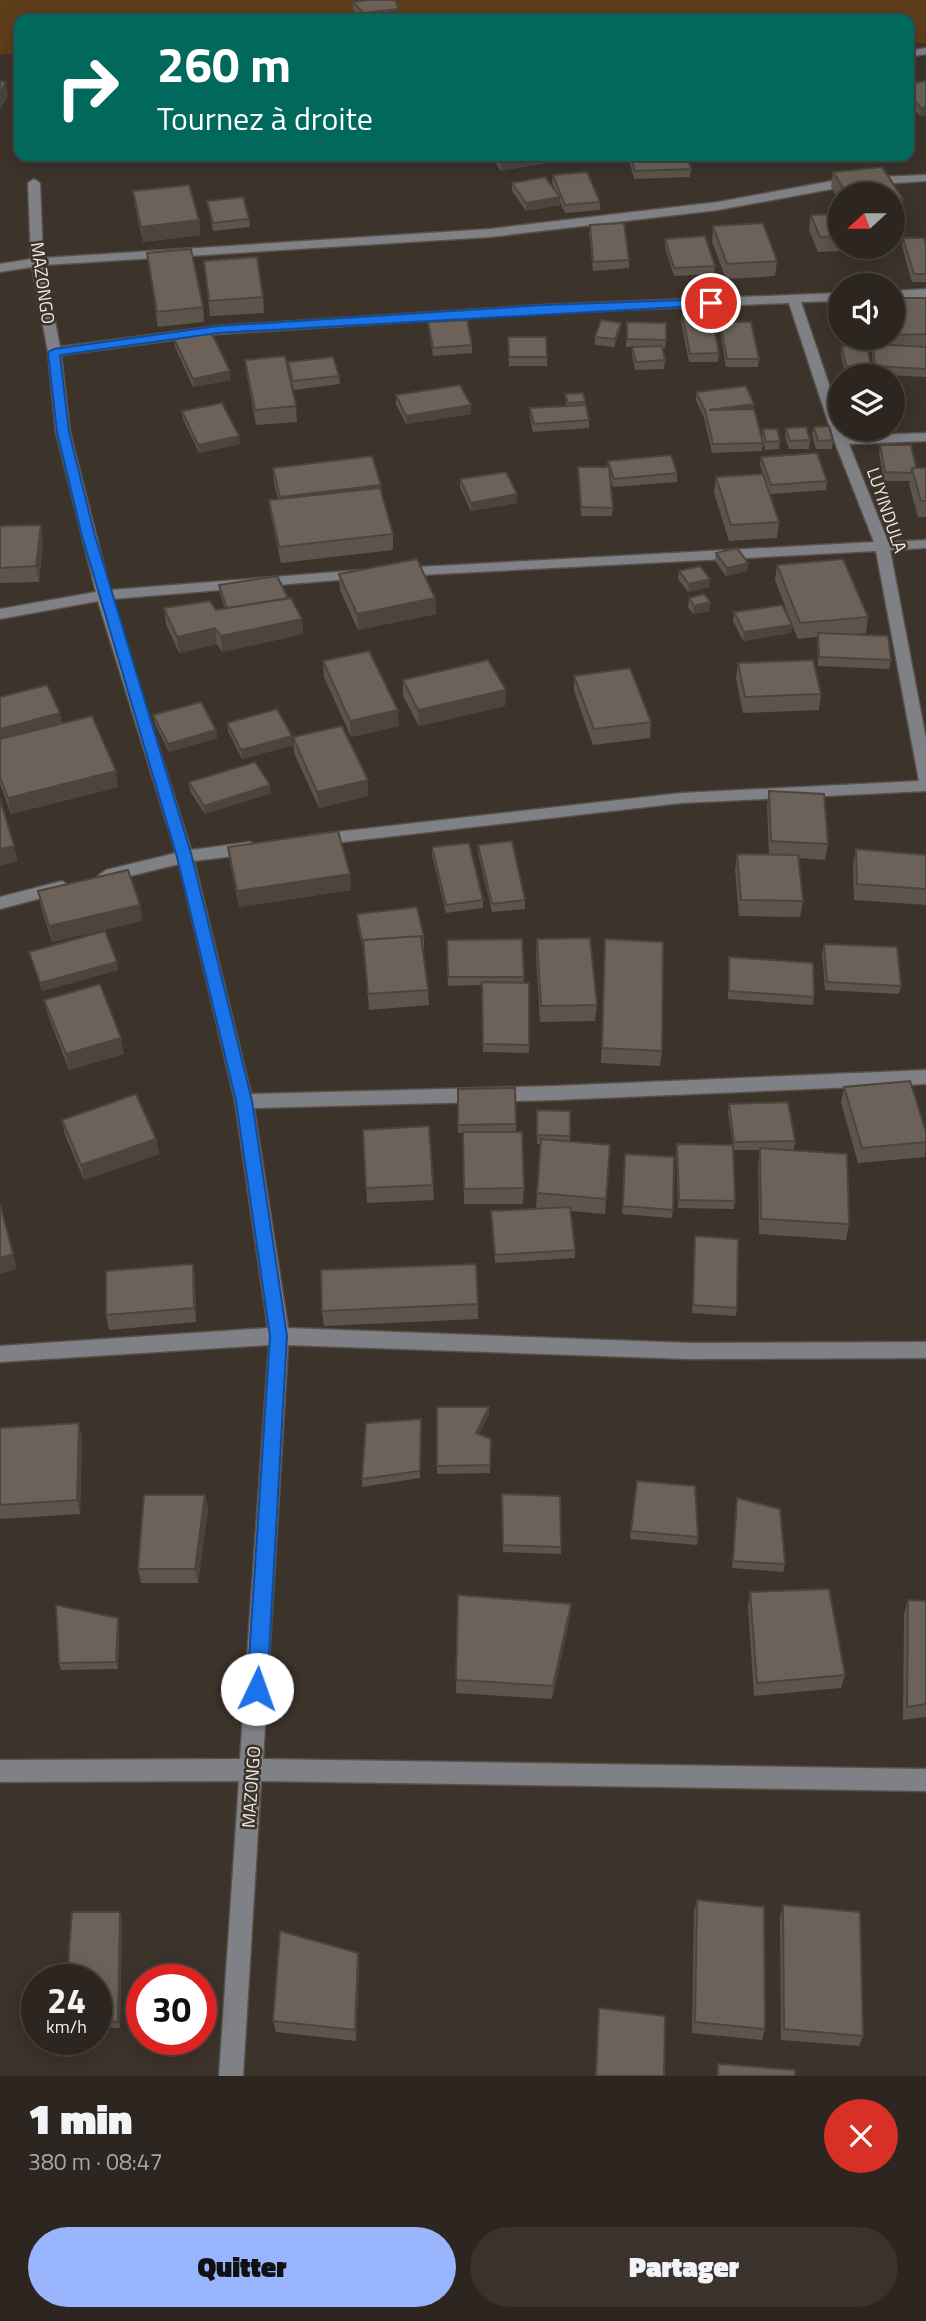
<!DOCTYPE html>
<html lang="fr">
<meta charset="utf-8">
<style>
body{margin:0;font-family:"Titillium Web",sans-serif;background:#39322d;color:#f1f3f6;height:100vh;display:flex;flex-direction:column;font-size:26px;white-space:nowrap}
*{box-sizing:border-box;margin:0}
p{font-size:23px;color:#a7a5a5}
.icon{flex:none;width:38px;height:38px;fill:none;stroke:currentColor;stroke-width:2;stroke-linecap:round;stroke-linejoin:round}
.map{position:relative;height:2076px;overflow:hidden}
.sheet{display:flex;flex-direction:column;background:#2d2620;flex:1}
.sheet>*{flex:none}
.guide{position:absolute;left:14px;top:14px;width:900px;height:147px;border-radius:14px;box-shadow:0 4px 18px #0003,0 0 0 2px #48433e;background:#00695c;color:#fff;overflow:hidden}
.needle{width:46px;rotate:249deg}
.fabs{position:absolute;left:828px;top:182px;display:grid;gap:14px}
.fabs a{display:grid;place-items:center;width:77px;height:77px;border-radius:50%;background:#2d2620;box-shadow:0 4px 18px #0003,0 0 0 2px #48433e;font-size:35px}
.speed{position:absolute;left:21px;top:1964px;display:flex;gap:14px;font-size:35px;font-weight:700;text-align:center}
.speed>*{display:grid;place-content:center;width:91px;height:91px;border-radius:50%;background:#2d2620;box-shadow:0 4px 18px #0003,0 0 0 2px #48433e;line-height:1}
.speed small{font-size:18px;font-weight:400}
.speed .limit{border:10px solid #d22;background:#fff;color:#111}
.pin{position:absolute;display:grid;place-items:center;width:60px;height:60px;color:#fff;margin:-30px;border:4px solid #fff;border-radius:50%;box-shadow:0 2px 7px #0007}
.me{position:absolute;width:77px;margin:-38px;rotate:3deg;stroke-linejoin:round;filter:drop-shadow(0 0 5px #0008)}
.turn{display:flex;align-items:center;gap:24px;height:147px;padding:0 28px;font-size:32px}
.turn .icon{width:91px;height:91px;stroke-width:2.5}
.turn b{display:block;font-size:49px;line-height:60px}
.round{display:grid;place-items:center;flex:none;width:74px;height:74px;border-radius:37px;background:#39322d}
.summary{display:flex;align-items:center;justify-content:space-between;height:119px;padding:0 28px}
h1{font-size:42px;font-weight:800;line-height:52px}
.button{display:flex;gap:14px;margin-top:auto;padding:14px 28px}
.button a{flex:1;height:80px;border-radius:42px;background:#98b5fd;color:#111;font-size:28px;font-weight:800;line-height:80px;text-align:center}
.button a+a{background:#39322d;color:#f1f3f6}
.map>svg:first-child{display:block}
.green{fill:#5e3d1a}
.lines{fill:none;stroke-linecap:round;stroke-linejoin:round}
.minor-casing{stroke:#595049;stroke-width:3}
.minor{fill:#7f8186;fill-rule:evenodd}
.wall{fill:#5d544d}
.shaded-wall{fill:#4c453e}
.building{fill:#6c6259;stroke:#4c453e;stroke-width:2}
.route{fill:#1a73e8;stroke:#114b97;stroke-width:2}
.labels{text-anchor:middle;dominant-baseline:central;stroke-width:5;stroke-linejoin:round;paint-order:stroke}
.street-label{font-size:18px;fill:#efe9e4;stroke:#3c332b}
</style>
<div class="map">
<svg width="926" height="2076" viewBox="0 0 926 2076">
<rect width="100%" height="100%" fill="#3c332b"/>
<path class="green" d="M0,0H926V43L908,44V19H19V54H0Z"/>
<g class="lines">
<defs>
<path id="minor" d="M926,48V54L908,57V51Z
M926,175V181L848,186L718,210L490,237L44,265L60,347L218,326L544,305L840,293V301L801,302L840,417V429H844L846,436L926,433V441L849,444L888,542L926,540V548L890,550L926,739V791L681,803L316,845L310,843L308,839L310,835L681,793L919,781L876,551L400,576L393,572L400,568L874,542L834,440L789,303L544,313L218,334L61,355L70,432L110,590L362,570L369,574L362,578L112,599L191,850L250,842L258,848L250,854L194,861L251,1094L554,1086L926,1070V1084L554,1100L254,1108L288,1328L690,1343L926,1342V1358L690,1359L288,1345L263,1759L926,1769V1791L261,1781L243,2076H219L239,1781L0,1782V1760L240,1759L269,1345L0,1362V1346L268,1328L235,1101L179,864L106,882L98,876L106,870L176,853L98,601L0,619V609L96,592L56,432L48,352L32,267L0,272V264L31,259L28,183L34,179L40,183L43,258L490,229L718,202L848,178Z
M926,289V297L892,299V291Z
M62,881L70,887L68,891L0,909V897Z"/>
</defs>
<use href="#minor" class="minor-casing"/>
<use href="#minor" class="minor"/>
</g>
<path class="wall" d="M353,2L400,17L363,19L353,10Z
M926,81V115L920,116L908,102V84Z
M490,156H588V157L550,163L546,157V163L501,171Z
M628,156H687L691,169L690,177L634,179Z
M882,167L903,199L901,214L892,215V194H840V202L831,187L833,172Z
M553,175L600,202V210L565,213L560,202V205L526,211L512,191V183L556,191L552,183Z
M133,191L199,220L200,235L143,242L135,206Z
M207,201L249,219L250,227L213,231Z
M840,214V247H891V249L818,252L809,230L811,215Z
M590,225L629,260V268L593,271L589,233Z
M713,226L777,261L775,276L726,279L712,242Z
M903,238L926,246V282H912L902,246Z
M665,239L715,266L714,274L674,276L665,247Z
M147,253L203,307L204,322L158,327Z
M204,261L263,297L264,313L210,316Z
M892,298H926V377L886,375V376H862V374H845L841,354L842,346L871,366V370H873L872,352L873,344H884L876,340H845L846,338H892Z
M682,314L719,353L718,362H689L681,322Z
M428,322L472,345V353L433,356L429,331Z
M627,322L666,340L665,348H662L665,360L664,369L635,370L632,355V347H637H626Z
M720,322L759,359L758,367H726L720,330Z
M621,323L620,331L614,347L595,345V337Z
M508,337L547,357V366H509Z
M174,339L231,380L193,387L175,347Z
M245,360L288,369V362L339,376L340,384L294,390L289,374L296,406L297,422L256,425L247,376Z
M696,392L754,409L763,443L762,451L712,453L704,418L696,400Z
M565,394L585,402L589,420V428L533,432L530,417V408L566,406Z
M396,395L471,414L406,424L396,404Z
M182,411L240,444L199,453L183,419Z
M814,427L833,440L832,449H816L812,435Z
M786,428L810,440L809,449H789L785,436Z
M763,429L780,441L779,449L765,450L762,438Z
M880,445L916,468H926V517H918L909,484L910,481H884L879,453Z
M761,457L827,481L826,490L770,494L760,465Z
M608,461L677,473V482L613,487L610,477L613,508L612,516H581L578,467H607Z
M273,468L381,485V494L393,534V550L281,563L271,516L269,500L278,499L274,484Z
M716,477L779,522L777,538L729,541L714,493Z
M460,479L517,494V503L471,511L460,488Z
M0,526L43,541L39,582L0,583Z
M716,553L748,563L747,571L726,576L715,561Z
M777,565L868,617L866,633L851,634L891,660L889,669L818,666L817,637L798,639L792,625L791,633L743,641L733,621L734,612L792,624L775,580Z
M679,571L710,579L709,587L688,592L678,579Z
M339,574L435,598L436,614L358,630L340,590Z
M219,585L288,598L302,619L303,634L222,652L217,644L179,653L166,624L164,608L216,610L225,608L220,594Z
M689,598L710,602L709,611L693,614L688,607Z
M323,661L399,726L351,737L324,677Z
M738,663L821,694L819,710L743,713L736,678Z
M574,676L651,722L650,738L593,745L574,691Z
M403,680L506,690L505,706L419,726L403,696Z
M0,697L62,723L118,787L11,814L0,784Z
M153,715L216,730L217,738L169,752L155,724Z
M227,723L293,745L242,759L228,731Z
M293,737L368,796L319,808L294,753Z
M189,782L271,793L205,814L190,791Z
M769,791L828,844L825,860L799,858L803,901L800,917L739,916L735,870L737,854H769L767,807Z
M478,845L525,900V909L492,912L478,853Z
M228,847L351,890L239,907L230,863Z
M432,847L483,900V908L446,913L432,855Z
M856,849L926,855V905L854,900L853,865Z
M38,891L140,905L142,921L52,942L41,907Z
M357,914L424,938V947H423L428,990L429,1005L369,1010L364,954L357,922Z
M537,939L597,1005L595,1021L540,1022L536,955Z
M605,939L662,1051L660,1066L601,1063Z
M447,940L524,977L523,983H529V1053L483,1052L482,985L448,986Z
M824,944L901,986L899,994L825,990L822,953Z
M29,952L118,970L42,991Z
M729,957L814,997L813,1005L728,999Z
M44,1000L124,1054L69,1070L48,1015Z
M844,1087L926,1132L925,1157L858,1163L841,1103Z
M458,1089L516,1124V1132L524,1188L523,1204H464L463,1133H458Z
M729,1104L795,1141L794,1149H777L849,1224L846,1240L759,1234L758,1164L760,1150H733L735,1201L734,1209L678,1208L676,1152L677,1144L733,1145L728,1112Z
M537,1110L570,1111V1142L610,1145L605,1214L571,1211L575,1250V1258L495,1263L491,1211L541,1209L536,1208L541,1144H537Z
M62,1120L156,1139L159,1154L84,1180L65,1135Z
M363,1130L433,1185L434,1200L367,1203Z
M624,1162L673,1210L672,1218L622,1214Z
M695,1236L737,1308L736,1316L692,1313Z
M193,1264L195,1279L196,1322L109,1330L106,1315Z
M478,1304V1319L324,1326L322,1311Z
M437,1407L489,1414L479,1434L491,1439L490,1473L437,1474Z
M421,1419L420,1478L362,1487V1479Z
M0,1428L82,1437L80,1514L0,1519Z
M637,1481L698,1537L697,1545L630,1539Z
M502,1494L561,1547V1554L503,1552Z
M205,1495L208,1509L198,1583H141L138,1569Z
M737,1498L785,1564L783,1572L732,1568Z
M750,1592L845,1675L841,1688L754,1696L748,1606Z
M458,1595L571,1604L570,1617L552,1699L456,1693Z
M908,1600L926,1601V1717L903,1720L904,1614Z
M118,1618L119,1625L118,1669L61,1670L59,1663Z
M697,1900L765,2029L762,2040L692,2033L694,1911Z
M783,1905L863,2036L859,2046L781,2040L780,1917Z
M122,1918L120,2028L96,2027V1979Z
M358,1953L359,1964L356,2041L276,2032L273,2021Z"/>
<path class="shaded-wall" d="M399,9L400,17L364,19L363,13Z
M6,82L8,96L0,110V92Z
M926,107V115L920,116L921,108Z
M541,156H546V163L501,171V163Z
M551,156H588V157L550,163Z
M560,197V205L526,211V203Z
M199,220L200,235L143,242L141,227Z
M621,323L620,331L614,347L615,339Z
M230,371L231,380L193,387V379Z
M754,404L753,412L709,410Z
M471,405V414L406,424V416Z
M239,436L240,444L199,453L198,445Z
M381,485L382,500L281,513L280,497Z
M517,494V503L471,511V503Z
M41,525L43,541L39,582L36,566Z
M748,563L747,571L726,576L727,568Z
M710,579L709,587L688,592L689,584Z
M435,598L436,614L358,630L357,614Z
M710,602L709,611L693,614L694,606Z
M302,619L303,634L222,652L221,636Z
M792,625L791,633L743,641L744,632Z
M215,628L217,644L179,653L177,637Z
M506,690L505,706L419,726L418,710Z
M398,710L399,726L351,737L350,721Z
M60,713L63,729L0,746V729Z
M216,730L217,738L169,752L168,744Z
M292,736L293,745L242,759L241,750Z
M116,771L118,787L11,814L8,798Z
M368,780V796L319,808L317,792Z
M270,785L271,793L205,814L204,806Z
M14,846L18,861L0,866V849Z
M350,874L351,890L239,907L237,891Z
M140,905L142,921L52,942L49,926Z
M117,962L118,970L42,991L40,983Z
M121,1038L124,1054L69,1070L66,1054Z
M156,1139L159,1154L84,1180L81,1165Z
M13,1254L17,1269L0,1274V1258Z
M193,1264L195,1279L196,1322L194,1308Z
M489,1407V1414L476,1441V1433Z
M79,1423L82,1437L80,1514L77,1500Z
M205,1495L208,1509L198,1583L195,1569Z
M571,1604L570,1617L552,1699L553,1686Z
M118,1618L119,1625L118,1669L116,1662Z
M120,1912L122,1918L120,2028L118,2022Z
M358,1953L359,1964L356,2041L355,2030Z"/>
<path class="building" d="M368,0H395L399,9L363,13L353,2Z
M0,81L6,82L0,92Z
M926,81V107L921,108L908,93V84Z
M496,156H541L501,163Z
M631,156H687L691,169L635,171Z
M882,167L903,199L892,201V194H847L833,172Z
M587,172L600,202L565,205L553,175Z
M545,177L560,197L526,203L512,183Z
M189,185L199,220L141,227L133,191Z
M243,197L249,219L213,223L207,201Z
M840,214V236L820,237L811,215Z
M624,223L629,260L593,262L590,225Z
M763,223L777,261L727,264L713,226Z
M705,236L715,266L674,268L665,239Z
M903,238H924L926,246V274H914Z
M191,249L203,307L157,312L147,253Z
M257,257L263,297L209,301L204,261Z
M892,298H926V334L896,335L892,332Z
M711,313L719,353L690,354L682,314Z
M467,320L472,345L433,348L428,322Z
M601,320L621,323L615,339L595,337Z
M627,322L666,323V340L627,339Z
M720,322H751L759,359H727Z
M211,332L230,371L193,379L174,339Z
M508,337H546L547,357H509Z
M873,344L926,347V369L875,366Z
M662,346L665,360L636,362L632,347Z
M842,346H867L871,366H846Z
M285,356L296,406L255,410L245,360Z
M333,357L339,376L293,381L288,362Z
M863,370H885L886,376H864Z
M460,385L471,405L406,416L396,395Z
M746,386L754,404L709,410L754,409L763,443L713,444L705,410L696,392Z
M583,393L585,402L568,403L565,394Z
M222,403L239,436L198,445L182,411Z
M586,405L589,420L534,424L530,408Z
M829,426L833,440L818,441L814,427Z
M806,427L810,440L790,441L786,428Z
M763,429H777L780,441L766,442Z
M880,445H911L916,468H912L911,473L885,472Z
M817,453L827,481L771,485L761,457Z
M671,455L677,473L614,479L608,461Z
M372,456L381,485L280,497L273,468Z
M578,467H609L613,508L581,507Z
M912,468H926V501H921Z
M506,472L517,494L471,503L460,479Z
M763,474L779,522L731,525L716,477Z
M380,488L393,534L279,547L269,500Z
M41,525L36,566L0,568V526Z
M737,548L748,563L727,568L716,553Z
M417,559L435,598L357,614L339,574Z
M843,559L868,617L800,623L777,565Z
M700,566L710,579L689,584L679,571Z
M277,576L288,598L227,608L219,585Z
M704,594L710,602L694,606L689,598Z
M291,598L302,619L221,636L215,628L177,637L164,608L210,601L216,610Z
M782,605L792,625L744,632L734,612Z
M818,633L888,636L891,660L819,657Z
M369,651L398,710L350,721L323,661Z
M488,660L506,690L418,710L403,680Z
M813,660L821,694L745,697L738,663Z
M630,668L651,722L594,729L574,676Z
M47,685L60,713L0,729V697Z
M201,702L216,730L168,744L153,715Z
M277,709L292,736L241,750L227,723Z
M92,716L116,771L8,798L0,777V739Z
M342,726L368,780L317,792L293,737Z
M255,762L270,785L204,806L189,782Z
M769,791L824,794L828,844L771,841Z
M0,799L14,846L0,849Z
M338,831L350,874L237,891L228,847Z
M512,841L525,900L492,904L478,845Z
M469,843L483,900L446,905L432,847Z
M856,849L926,855V889L857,884Z
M737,854L798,855L803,901L741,900Z
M128,870L140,905L49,926L38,891Z
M417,907L424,938L422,939L421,936L363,940L364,946H363L357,914Z
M105,931L117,962L40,983L29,952Z
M421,936L428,990L368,994L363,940Z
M590,938L597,1005L541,1006L537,939Z
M522,939L524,977H448L447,940Z
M605,939L663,942L662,1051L602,1048Z
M824,944L897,947L901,986L827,982Z
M729,957L813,963L814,997L729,991Z
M482,982L529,983V1045L483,1044Z
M100,984L121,1038L66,1054L44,1000Z
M910,1081L926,1132V1142L862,1148L844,1087Z
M515,1088L516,1124L458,1125V1089Z
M136,1094L156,1139L81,1165L62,1120Z
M788,1102L795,1141L734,1142L729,1104Z
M537,1110L570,1111V1136L537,1135Z
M429,1126L433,1185L366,1188L363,1130Z
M463,1132H522L524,1188L464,1189Z
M541,1139L610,1145L606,1199L537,1193Z
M677,1144L733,1145L735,1201L679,1200Z
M760,1148L847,1154L849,1224L761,1219Z
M625,1154L674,1157L673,1210L623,1206Z
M0,1204L13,1254L0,1258Z
M570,1207L575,1250L495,1255L491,1211Z
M695,1236L738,1239L737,1308L693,1305Z
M193,1264L194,1308L106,1315V1271Z
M476,1264L478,1304L322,1311L321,1270Z
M437,1407H489L476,1433L491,1439L490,1465L437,1466Z
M421,1419L420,1471L362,1479L366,1423Z
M79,1423L77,1500L0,1505V1428Z
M637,1481L695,1486L698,1537L631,1531Z
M502,1494L560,1496L561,1547L503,1545Z
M144,1495H205L195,1569H138Z
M737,1498L780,1509L785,1564L733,1561Z
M829,1589L845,1675L757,1683L750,1592Z
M458,1595L571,1604L553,1686L456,1680Z
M908,1600L926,1601V1704L907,1707Z
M56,1605L118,1618L116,1662L59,1663Z
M697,1900L764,1907L765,2029L695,2022Z
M783,1905L860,1912L863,2036L784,2029Z
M72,1912H120L118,2022L96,2021V1979H67Z
M280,1931L358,1953L355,2030L273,2021Z
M599,2008L665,2016L664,2076H596Z
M718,2064L795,2070V2076H718Z"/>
<path class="route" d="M711,299L717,303L715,305L218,333L60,355L69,432L95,536L192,857L252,1101L287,1336L267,1689L264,1695L257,1698L250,1695L247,1689L270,1336L236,1101L177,857L82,536L57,432L48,352L54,349L218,326L544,305Z"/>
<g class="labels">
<g class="street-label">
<text transform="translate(43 283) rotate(82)">MAZONGO</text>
<text transform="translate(887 510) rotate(71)">LUYINDULA</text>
<text transform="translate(251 1787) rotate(-86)">MAZONGO</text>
</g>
</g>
</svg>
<div class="fabs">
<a><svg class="needle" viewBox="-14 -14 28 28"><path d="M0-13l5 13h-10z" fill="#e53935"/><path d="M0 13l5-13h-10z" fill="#a7a5a5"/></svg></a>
<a><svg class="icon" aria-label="sound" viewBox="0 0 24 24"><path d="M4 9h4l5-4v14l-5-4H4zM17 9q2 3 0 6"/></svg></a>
<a><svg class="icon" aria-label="layers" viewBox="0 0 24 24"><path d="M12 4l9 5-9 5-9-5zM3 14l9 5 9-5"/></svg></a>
</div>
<div class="speed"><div>24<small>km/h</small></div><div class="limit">30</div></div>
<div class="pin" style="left:711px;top:303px;background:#d93025"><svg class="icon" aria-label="arrive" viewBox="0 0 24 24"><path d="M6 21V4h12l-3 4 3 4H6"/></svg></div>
<svg class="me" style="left:257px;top:1689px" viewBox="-20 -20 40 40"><circle r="19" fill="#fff"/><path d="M0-13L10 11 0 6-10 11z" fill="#1a73e8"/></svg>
<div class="guide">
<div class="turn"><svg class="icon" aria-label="right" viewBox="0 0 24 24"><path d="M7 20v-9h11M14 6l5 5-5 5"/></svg><div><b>260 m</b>Tournez à droite</div></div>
</div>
</div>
<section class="sheet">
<div class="summary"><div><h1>1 min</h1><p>380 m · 08:47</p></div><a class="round" style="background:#d93025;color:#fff"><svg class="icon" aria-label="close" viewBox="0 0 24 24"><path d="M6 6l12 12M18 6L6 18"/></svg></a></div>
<div class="button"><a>Quitter</a><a>Partager</a></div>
</section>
